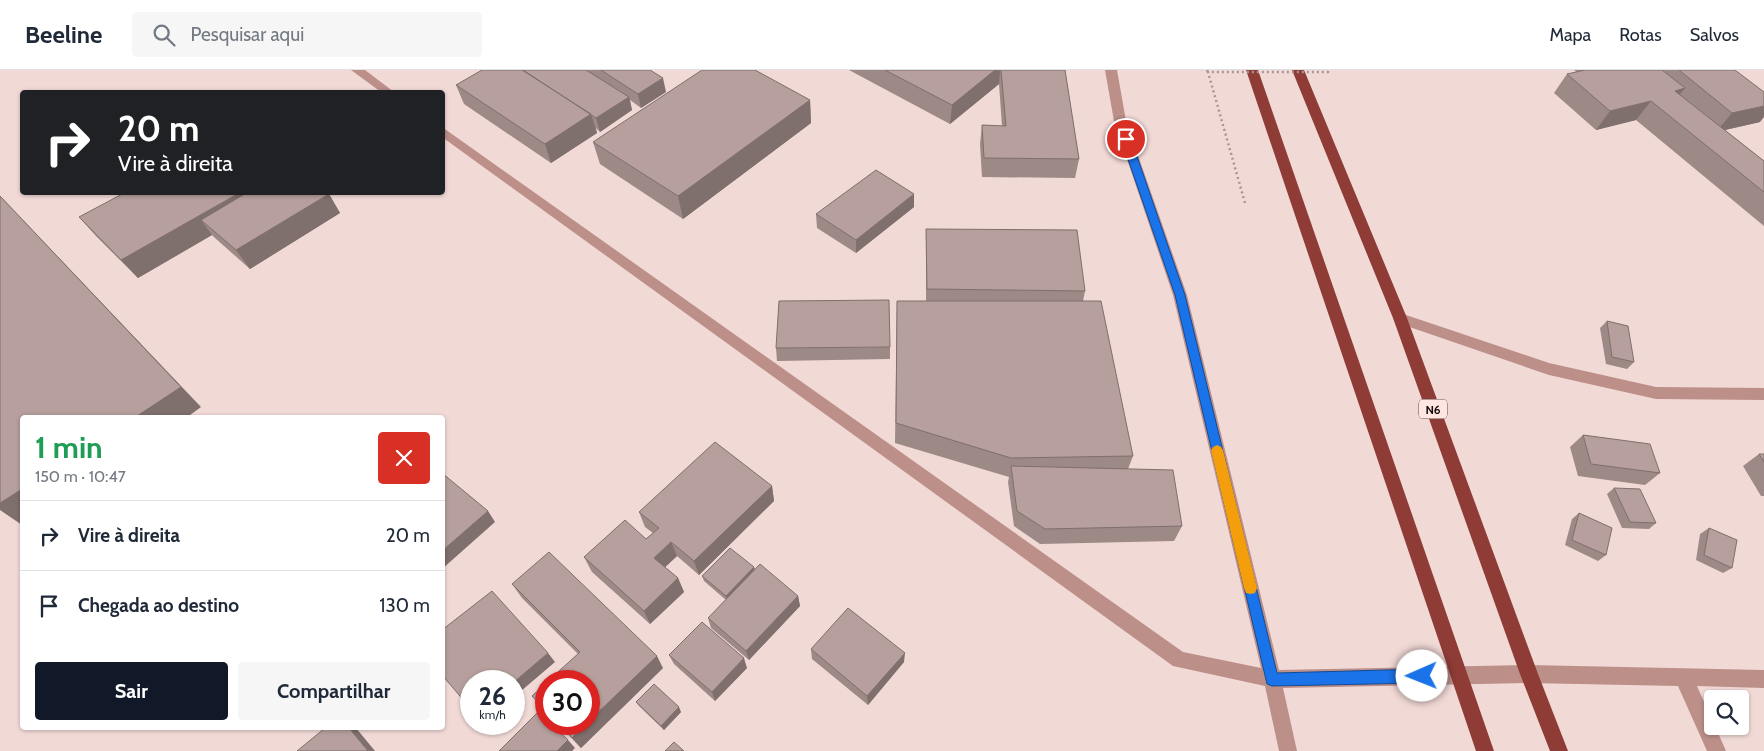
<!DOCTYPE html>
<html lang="pt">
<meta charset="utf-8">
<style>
body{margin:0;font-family:Cabin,sans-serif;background:#f6f6f7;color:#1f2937;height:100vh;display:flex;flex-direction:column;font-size:19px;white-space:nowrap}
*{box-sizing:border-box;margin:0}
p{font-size:16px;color:#747a83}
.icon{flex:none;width:28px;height:28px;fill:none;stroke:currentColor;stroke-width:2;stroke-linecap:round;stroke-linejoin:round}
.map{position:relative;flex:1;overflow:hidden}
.side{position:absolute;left:20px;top:345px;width:425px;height:315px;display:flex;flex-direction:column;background:#fff;border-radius:5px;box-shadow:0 1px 4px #0004}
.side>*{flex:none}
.hud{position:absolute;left:20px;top:20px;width:425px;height:105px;border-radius:5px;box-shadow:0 1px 4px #0004;background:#202124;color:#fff;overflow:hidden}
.buttons{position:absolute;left:1704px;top:620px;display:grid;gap:10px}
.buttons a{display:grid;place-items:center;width:45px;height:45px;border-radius:5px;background:#fff;box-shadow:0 1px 4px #0004;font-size:25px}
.speed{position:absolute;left:460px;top:600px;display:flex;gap:10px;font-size:25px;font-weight:700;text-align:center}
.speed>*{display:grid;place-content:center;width:65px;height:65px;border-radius:50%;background:#fff;box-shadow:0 1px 4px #0004;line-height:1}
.speed small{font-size:12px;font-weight:400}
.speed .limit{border:8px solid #d22;background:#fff;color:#111}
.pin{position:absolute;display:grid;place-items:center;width:42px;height:42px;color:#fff;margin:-21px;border:2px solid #fff;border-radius:50%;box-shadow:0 1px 5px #0007}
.me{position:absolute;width:55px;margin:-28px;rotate:269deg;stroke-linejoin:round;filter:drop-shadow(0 0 4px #0008)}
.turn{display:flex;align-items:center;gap:18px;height:105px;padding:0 15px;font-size:22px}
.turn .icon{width:65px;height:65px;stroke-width:2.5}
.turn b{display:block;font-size:35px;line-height:42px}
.round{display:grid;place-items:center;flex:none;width:52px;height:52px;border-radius:5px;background:#f6f6f7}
.headline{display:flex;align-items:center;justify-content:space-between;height:85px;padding:0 15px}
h1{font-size:30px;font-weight:700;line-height:38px;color:#1e9e55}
.button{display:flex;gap:10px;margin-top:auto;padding:10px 15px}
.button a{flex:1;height:58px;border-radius:5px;background:#111827;color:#fff;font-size:20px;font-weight:700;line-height:58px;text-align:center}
.button a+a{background:#f6f6f7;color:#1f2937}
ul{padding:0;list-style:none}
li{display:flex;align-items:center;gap:15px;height:70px;padding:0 15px;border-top:1px solid #e0e1e3}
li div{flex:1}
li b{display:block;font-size:19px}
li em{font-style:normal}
header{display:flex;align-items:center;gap:30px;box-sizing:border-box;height:70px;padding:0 25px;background:#fff;border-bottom:1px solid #e0e1e3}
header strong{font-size:24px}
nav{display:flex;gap:28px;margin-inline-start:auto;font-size:18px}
.search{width:350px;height:45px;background:#f6f6f7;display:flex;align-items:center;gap:12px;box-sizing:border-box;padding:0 18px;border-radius:5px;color:#747a83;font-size:19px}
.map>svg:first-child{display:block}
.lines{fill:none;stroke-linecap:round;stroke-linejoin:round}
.path{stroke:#a99694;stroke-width:2.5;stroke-dasharray:2 3;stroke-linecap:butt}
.minor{fill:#bc8f89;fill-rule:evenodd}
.trunk{fill:#8f3b36;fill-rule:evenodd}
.path-bridge{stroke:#a99694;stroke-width:2.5;stroke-dasharray:2 3;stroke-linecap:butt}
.wall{fill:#9d8986}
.shaded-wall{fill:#7f6f6d}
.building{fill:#b69f9c;stroke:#7f6f6d}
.route{fill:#1a73e8;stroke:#114b97}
.slow{fill:#f59e0b}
.labels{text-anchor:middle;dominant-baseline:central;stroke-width:4;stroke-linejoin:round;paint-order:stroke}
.shield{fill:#ffe6e3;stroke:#5a4d4c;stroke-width:1}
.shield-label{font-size:12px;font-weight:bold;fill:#140c0b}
</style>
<header>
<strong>Beeline</strong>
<div class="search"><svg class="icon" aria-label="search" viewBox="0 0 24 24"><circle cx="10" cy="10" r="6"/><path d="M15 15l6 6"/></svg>Pesquisar aqui</div>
<nav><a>Mapa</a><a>Rotas</a><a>Salvos</a></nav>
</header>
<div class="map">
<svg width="1764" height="681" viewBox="0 0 1764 681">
<rect width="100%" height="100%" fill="#f1d9d6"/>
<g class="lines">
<path class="path" d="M1207,0L1208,2"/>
<path class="minor" d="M351,0H365L394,22H381Z
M1105,0H1117L1126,51L1187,225L1279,600L1529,595L1764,600V618L1697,616L1712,650V656H1715L1726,681H1707L1678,616L1529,613L1283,618L1297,681H1279L1265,616L1173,596L442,67V57L1183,582L1261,598L1173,225L1114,51Z
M1400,243L1549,293L1656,317L1764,318V330L1656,329L1549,305L1395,252L1393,248L1395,244Z"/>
<path class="trunk" d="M1246,0H1258L1494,681H1476Z
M1292,0H1304L1407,248L1538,604L1568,681H1550L1520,604L1393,248Z"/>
<path class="path-bridge" d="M1245,133L1208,2H1328L1327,0"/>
</g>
<path class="wall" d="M482,0H650L666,22L641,38L630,30L632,40L600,62L596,58L597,63L551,93L464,34L456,15Z
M849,0H1065L1079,89L1075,108L982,107L980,74L982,55L1002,56L999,14L950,54Z
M1574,0H1735L1760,52L1725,60L1764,91V156L1636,50L1596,60L1554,23L1567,4L1577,2Z
M810,30L811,53L683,149L600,94L593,72Z
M329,124L340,143L250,199L215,168L212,165L138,208L96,166L79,147Z
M914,124V137L856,183L817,158L816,144Z
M926,159L1085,221L1083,231L1133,386L1128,399L1182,456L1174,471L1040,474L1014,456L1008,412L1009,407L895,373L897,231H926Z
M1607,251L1634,292L1627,299L1606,294L1600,258Z
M890,277V289L777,291L776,278Z
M1583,365L1660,403L1645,415L1578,406L1570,377Z
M1759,384H1764V426H1761L1743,396Z
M772,416L774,431L699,505L677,486L665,497L678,508L684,522L650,554L592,502L584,487L646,469L653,463L645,457L639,442Z
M1614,418L1656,453L1649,459L1622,458L1607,424Z
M1579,443L1606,485L1598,491L1565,475L1572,449Z
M1709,458L1732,498L1723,503L1696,490L1700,464Z
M754,497L755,500L798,526L800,536L749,590L711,558L708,548L726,530L704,511L702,506Z
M512,514L663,598L581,678L558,654H589L578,584L522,528Z
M811,579L904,592L868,635L812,589Z
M669,585L747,598L715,631L674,594Z
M636,632L681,642L664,660L639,636Z"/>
<path class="shaded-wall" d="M995,0H1000L999,14L950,54L952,35Z
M663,8L666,22L641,38L638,24Z
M1685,18L1670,37L1675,21Z
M629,27L632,40L600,62L596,48Z
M810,30L811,53L683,149L678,126Z
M1651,31L1636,50L1596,60L1610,41Z
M1764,36V47L1760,52L1716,62L1732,43Z
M591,44L597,63L551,93L545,74Z
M241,122H287L201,150L212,165L138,208L121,190Z
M329,124L340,143L250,199L236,180Z
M914,124V137L856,183V170Z
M0,126L201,337L186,348H134Z
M772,416L774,431L699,505L694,491Z
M22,419V455L0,440V433Z
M488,441L495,452L442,499V481Z
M671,472L677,486L660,502L654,488Z
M754,497L756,503L727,531L726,526Z
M678,508L684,522L650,554L644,541Z
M798,526L800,536L749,590L746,581Z
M548,583L555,592L514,627V612Z
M905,583L904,592L868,635L867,626Z
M657,586L663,598L581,678L572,668L586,654H589V651Z
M744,588L747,598L715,631L712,622Z
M679,637L681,642L664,660L661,656Z
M349,658H356L375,681H368Z
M568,670L575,678L572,681H557Z"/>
<path class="building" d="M482,0H522L591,44L545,74L456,15Z
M523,0H586L629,27L596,48Z
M601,0H650L663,8L638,24Z
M702,0H755L810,30L678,126L593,72Z
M885,0H995L952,35Z
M1001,0H1065L1079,89L984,88L982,55L1006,56Z
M1585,0H1662L1685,18L1675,21L1764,91V122L1651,31L1610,41L1567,4Z
M1679,0H1735L1764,22V36L1732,43Z
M876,100L914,124L856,170L816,144Z
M126,122H241L121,190L79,147Z
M248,122H327L329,124L236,180L201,150Z
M0,126L181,317L134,348H22V419L0,433Z
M926,159L1077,160L1085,221L927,219Z
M889,230L890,277L776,278L779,231Z
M897,231H1101L1133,386L1011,388L896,353Z
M1607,251L1628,256L1634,292L1612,287Z
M1583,365L1650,374L1660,403L1591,394Z
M715,372L772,416L694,491L671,472L654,488L678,508L644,541L584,487L625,450L646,469L659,458L639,442Z
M1759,384H1764V392Z
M1011,396L1173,400L1182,456L1045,459L1017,441Z
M442,403L488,441L442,481Z
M1614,418L1640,419L1656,453L1630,452Z
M1579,443L1612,458L1606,485L1572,470Z
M1709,458L1737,470L1732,498L1704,485Z
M730,478L754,497L726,526L702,506Z
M549,482L657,586L589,651V611H548L580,582L512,514Z
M760,494L798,526L746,581L708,548Z
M492,521L548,583L514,612L471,611V639L442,605V560Z
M848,538L905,583L867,626L811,579Z
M702,552L744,588L712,622L669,585Z
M546,613V641L532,626Z
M654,614L679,637L661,656L636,632Z
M539,641L546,649V654H551L568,670L557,681H499Z
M559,654H586L572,668Z
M325,658H349L368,681H297Z
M674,672L684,681H665Z"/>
<path class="route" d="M1126,66L1131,69L1185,225L1277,603L1422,599L1426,601L1428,606L1426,611L1422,613L1272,616L1267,614L1175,225L1121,69Z"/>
<path class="slow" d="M1217,375L1221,377L1223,380L1257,518L1255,523L1251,524L1246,523L1244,518L1211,380L1213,377Z"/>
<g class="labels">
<rect class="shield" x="1419" y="329.5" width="28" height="19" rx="4"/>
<g class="shield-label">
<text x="1433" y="339">N6</text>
</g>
</g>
</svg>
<div class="buttons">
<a><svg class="icon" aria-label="search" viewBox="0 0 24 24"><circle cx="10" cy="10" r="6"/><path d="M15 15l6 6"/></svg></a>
</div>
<div class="speed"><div>26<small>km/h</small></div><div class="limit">30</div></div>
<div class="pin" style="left:1126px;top:69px;background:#d93025"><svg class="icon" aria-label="arrive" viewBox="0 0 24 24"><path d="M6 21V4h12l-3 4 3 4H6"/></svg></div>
<svg class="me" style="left:1422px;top:606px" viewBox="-20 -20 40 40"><circle r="19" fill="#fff"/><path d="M0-13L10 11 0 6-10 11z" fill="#1a73e8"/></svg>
<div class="hud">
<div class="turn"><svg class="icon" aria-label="right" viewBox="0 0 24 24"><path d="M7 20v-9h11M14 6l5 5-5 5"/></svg><div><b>20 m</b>Vire à direita</div></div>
</div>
<section class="side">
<div class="headline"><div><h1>1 min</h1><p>150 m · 10:47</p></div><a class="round" style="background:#d93025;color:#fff"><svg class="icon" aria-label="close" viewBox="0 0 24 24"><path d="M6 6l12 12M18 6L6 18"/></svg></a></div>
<ul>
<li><svg class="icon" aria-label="right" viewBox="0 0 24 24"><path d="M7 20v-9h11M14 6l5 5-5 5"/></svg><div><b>Vire à direita</b></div><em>20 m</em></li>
<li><svg class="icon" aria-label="arrive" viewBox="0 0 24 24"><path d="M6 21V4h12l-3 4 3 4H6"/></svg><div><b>Chegada ao destino</b></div><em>130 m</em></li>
</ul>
<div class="button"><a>Sair</a><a>Compartilhar</a></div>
</section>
</div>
